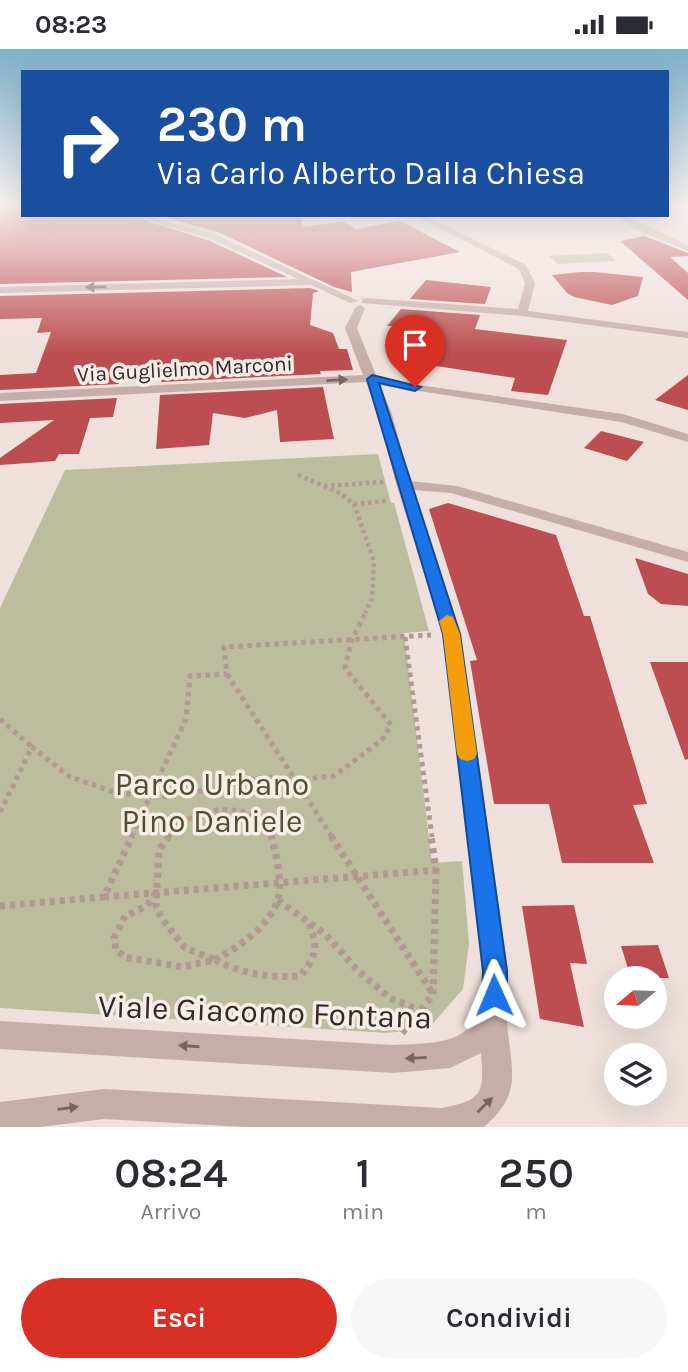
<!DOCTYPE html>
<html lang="it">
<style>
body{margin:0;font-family:Karla,sans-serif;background:#f7f7f7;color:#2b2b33;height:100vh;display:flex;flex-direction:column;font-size:26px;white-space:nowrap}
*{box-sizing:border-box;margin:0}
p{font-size:23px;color:#7c7c81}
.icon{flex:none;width:38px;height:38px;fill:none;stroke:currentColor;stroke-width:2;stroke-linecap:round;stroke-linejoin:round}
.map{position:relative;height:1078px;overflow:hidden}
.details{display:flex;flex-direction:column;background:#fff;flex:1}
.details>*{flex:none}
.top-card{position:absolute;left:21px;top:21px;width:648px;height:147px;border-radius:0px;box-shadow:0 7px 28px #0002;background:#1a4fa0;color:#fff;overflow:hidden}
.needle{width:46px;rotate:251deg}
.controls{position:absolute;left:604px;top:917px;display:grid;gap:14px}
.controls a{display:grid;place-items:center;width:63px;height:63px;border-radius:50%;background:#fff;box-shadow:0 7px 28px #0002;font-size:35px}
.pin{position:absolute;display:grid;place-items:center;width:60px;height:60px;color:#fff;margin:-72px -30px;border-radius:50% 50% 50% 0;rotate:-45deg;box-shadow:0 0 7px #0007}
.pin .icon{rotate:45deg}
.me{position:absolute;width:77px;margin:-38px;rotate:359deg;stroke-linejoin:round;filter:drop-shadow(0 0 5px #0008)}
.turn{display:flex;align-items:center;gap:24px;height:147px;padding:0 21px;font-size:32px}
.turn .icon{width:91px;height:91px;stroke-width:2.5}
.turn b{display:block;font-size:49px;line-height:60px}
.eta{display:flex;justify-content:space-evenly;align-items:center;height:119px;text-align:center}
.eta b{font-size:42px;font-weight:600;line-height:49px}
.cta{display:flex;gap:14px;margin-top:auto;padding:14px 21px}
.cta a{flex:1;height:80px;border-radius:42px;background:#d93025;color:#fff;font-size:28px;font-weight:600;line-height:80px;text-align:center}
.cta a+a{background:#f7f7f7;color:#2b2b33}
.status{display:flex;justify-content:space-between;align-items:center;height:49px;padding:0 35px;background:#fff;direction:ltr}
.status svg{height:19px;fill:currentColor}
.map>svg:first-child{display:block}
.green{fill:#bbbd9c}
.building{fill:#bc4d50}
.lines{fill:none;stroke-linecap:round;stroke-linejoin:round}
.path-far2{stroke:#b29893;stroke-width:4.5;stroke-dasharray:3.5 3.5;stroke-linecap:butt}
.path-far1{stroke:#b29893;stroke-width:5;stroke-dasharray:4.5 4.5;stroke-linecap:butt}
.path{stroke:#b29893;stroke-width:7;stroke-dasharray:5 5;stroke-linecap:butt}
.minor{fill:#c6aea8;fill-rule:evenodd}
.oneway{fill:#766462}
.route{fill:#1a73e8;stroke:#114b97;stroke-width:2}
.slow{fill:#f59e0b}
.labels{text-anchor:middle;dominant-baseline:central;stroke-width:7;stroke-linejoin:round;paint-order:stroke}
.far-street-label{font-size:21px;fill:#342828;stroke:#f8ece7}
.near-park-label{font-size:32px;fill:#4d502e;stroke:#f8ece7}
.near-street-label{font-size:32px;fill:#342828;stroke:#f8ece7}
</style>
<div class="status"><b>08:23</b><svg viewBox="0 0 49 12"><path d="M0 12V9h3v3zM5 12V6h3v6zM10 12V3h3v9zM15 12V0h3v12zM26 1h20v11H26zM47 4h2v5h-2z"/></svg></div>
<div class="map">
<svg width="688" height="1078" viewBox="0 0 688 1078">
<rect width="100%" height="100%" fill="#efe0db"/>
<path class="green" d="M607,204L616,212L557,215L549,207Z
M378,405L391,454H394L429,582L404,584L432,814L462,812L469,894L463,940L429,979L387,984L0,959V559L65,421Z"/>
<path class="building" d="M0,155H23V166H128L210,192L287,228L0,235Z
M156,166H300L303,178L343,172L356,180L400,172L460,203L351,223L352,243L334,238L218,183Z
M644,187L688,204V207L670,208L688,224V251L620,192Z
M581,223H594L643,228L638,247L612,256L574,248L567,244L552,226Z
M426,231L491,238L485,255L410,250Z
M310,239L319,242L313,244L310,276L333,284L339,300H347L353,321L320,322L321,325L161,333V330L119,331V335L0,341V326L36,324L51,283L37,284L42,269L0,270V247Z
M401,260L480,266L475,280L567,291L548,346L511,342L515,329L397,311L420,278L387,277Z
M688,326V361L655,351Z
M323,338L334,390L280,393L277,361L245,369L213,364L209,396L156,400L160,346Z
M117,349L113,368L90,369L79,405H59L55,412L0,416V409L54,371L0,374V355Z
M601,382L644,393L627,412L584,399Z
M448,454L556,486L584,567H590L647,755L633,756L654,814H562L549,755H494L470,612L477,611L429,460Z
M635,509L688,525V557L661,555L648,545Z
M650,613H688V710L685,711Z
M574,856L587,915L570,914L584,978L540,970L522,857Z
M658,896L669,929H631L621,897Z"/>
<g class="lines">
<path class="path-far2" d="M298,426L340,444L354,455L374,512L372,550L365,564
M324,437L385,433
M354,455L388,452"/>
<path class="path-far1" d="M405,588L432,788
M227,625L332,788
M0,670L32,698
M0,763L32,698L70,728L114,743L150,748L179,747L264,728L296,731L334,727L382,691L391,676L345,619L352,590L366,563
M131,788L186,670L190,627L227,625L224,598L431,586
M168,788C185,763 232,751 258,770C263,774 268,783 271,788"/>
<path class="path" d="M169,787L159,801L156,857L162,870L185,899L215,911
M331,787L433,945
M156,844L147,857L125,867L114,889L116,900L124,908L182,918L215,911
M104,848L436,821L431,787
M278,851L325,885L359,923L390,949L421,962
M0,857L104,848L132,787
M215,911C244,925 268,929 300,927C317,908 319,896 308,873
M215,911C238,898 269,878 278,851C283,834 276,803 271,787
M402,984L433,946L436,821"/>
<path class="minor" d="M130,166H145L217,186L359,252L350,254L311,236L0,244V238L298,230L211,190Z
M413,166H424L526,216L535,234L528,262L688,283V289L522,267L362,254V250L366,249L518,260L525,234L519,220Z
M616,166C629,166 672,189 688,196V202L635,180Z
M360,256L365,259L357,279L376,326L391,332L623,365L688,385V393L621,373L380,336L392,365L410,432L457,437L688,503V513L451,444L413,441L461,585L508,922C508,938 506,955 507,972C510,1019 525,1043 484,1078H245L104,1070L40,1078H0V1053L104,1040L441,1059C483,1051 484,1045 481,1004L450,1019L393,1024L0,1000V972L393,996C422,994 463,998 478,966C484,955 481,935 482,922L443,585L395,431L378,365L366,333L0,352V344L363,326L345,279L355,259Z"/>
</g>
<defs><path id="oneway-solid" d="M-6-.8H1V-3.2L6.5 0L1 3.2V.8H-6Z" transform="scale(1.75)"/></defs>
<g class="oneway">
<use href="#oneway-solid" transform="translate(96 238) rotate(179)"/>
<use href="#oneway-solid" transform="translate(337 331) rotate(-3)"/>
<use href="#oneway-solid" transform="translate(189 997) rotate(-176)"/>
<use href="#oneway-solid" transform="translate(416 1009) rotate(177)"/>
<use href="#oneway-solid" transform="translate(485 1056) rotate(-44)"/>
<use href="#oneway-solid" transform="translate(68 1059) rotate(-7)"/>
</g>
<linearGradient id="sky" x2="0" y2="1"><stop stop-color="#7db0cb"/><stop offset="0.51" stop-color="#f8f1ef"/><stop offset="1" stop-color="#f8f1ef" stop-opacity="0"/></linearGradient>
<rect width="688" height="306" fill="url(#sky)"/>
<path class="route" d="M372,326L421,338L415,342L379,334L460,585L507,922V946L503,954L494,957L485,954L482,946L483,922L443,585L367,330Z"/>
<path class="slow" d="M447,566L453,568L460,585L477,705L474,710L467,712L460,710L457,705L443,585L439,572Z"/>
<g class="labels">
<g class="far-street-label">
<text transform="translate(185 320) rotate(-3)">Via Guglielmo Marconi</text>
</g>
<g class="near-park-label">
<text x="212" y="735">Parco Urbano<tspan x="212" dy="37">Pino Daniele</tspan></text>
</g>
<g class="near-street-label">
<text transform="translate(265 963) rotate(2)">Viale Giacomo Fontana</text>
</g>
</g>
</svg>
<div class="controls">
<a><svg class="needle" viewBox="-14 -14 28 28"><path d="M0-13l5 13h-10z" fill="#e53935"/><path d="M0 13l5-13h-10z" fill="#7c7c81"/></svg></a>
<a><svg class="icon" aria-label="layers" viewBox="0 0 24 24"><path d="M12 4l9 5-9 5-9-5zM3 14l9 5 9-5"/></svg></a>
</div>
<div class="pin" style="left:415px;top:338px;background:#d93025"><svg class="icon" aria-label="arrive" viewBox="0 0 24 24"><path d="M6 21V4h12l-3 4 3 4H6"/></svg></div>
<svg class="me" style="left:494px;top:946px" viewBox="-20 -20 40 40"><path d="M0-17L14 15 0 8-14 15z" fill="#1a73e8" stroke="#fff" stroke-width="4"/></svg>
<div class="top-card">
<div class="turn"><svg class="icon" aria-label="right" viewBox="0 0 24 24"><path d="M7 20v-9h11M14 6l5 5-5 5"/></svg><div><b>230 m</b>Via Carlo Alberto Dalla Chiesa</div></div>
</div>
</div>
<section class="details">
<div class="eta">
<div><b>08:24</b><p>Arrivo</p></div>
<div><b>1</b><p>min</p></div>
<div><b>250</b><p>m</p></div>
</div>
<div class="cta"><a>Esci</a><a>Condividi</a></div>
</section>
